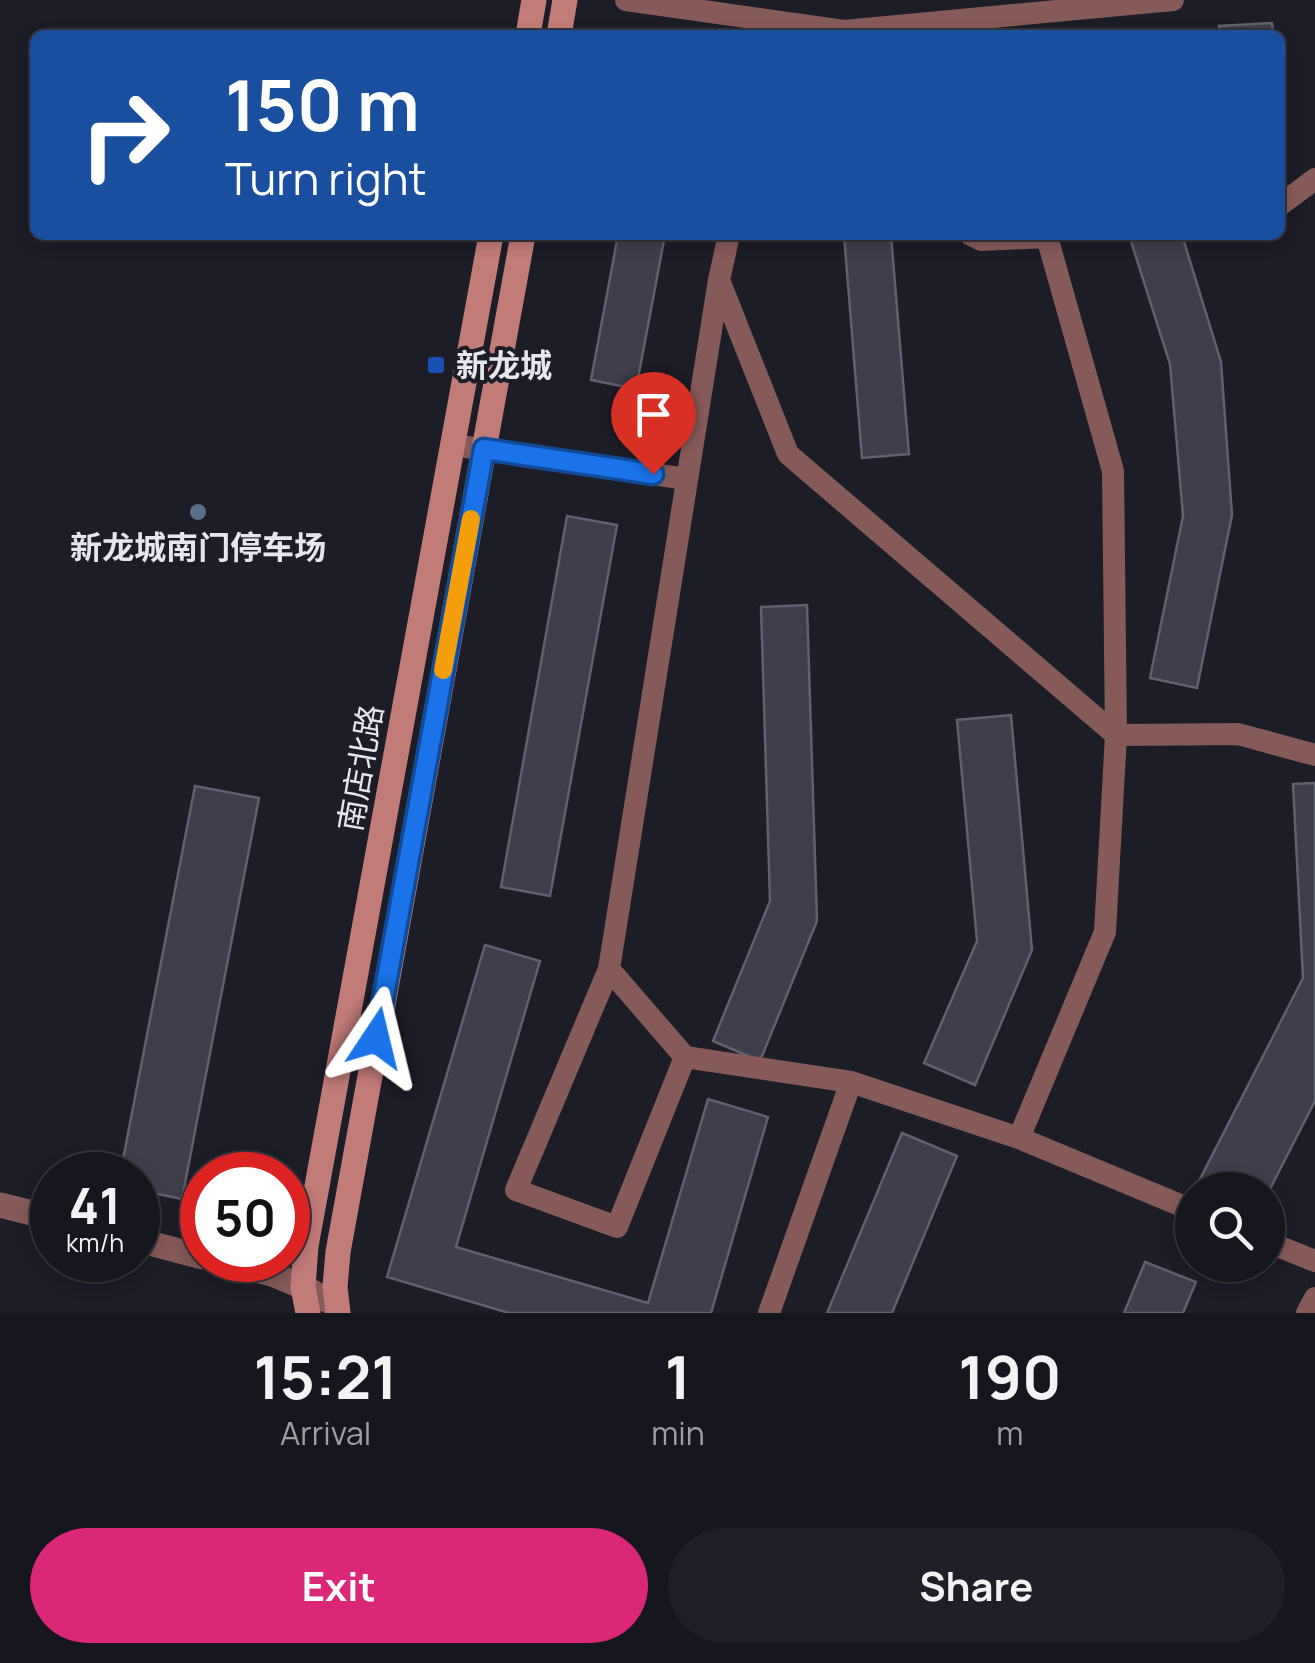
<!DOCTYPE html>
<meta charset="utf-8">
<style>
body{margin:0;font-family:Manrope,"Noto Sans SC",sans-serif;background:#1f1f27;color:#f1f3f6;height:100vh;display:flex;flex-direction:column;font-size:38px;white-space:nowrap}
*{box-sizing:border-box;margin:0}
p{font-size:32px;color:#9e9fa4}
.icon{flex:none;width:55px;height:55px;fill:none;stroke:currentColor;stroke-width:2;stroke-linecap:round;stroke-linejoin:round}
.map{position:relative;height:1313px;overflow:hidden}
.side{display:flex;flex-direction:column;background:#16161e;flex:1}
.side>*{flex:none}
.top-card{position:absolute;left:30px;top:30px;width:1255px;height:210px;border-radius:15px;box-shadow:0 5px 15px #0003,0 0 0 2px #35353c;background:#1a4fa0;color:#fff;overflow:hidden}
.buttons{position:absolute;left:1175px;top:1172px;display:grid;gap:20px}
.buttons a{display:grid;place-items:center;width:110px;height:110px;border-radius:50%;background:#16161e;box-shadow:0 5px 15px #0003,0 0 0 2px #35353c;font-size:50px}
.speed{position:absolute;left:30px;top:1152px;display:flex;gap:20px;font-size:50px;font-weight:700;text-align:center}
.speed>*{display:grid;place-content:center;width:130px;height:130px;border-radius:50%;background:#16161e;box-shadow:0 5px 15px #0003,0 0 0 2px #35353c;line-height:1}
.speed small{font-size:25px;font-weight:400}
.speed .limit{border:15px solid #d22;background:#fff;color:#111}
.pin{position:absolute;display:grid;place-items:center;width:85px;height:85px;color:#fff;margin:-102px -42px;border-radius:50% 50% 50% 0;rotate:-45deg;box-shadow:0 0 10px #0007}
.pin .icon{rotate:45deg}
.me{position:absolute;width:110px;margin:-55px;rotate:10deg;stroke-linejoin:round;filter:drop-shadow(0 0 8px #0008)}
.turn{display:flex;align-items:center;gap:35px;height:210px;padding:0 30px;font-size:45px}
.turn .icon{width:130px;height:130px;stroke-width:2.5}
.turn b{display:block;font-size:70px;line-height:85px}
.eta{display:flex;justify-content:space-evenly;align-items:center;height:170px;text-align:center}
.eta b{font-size:60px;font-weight:700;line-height:70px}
.action{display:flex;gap:20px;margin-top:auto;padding:20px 30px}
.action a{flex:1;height:115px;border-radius:60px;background:#db2777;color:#fff;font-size:40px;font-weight:700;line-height:115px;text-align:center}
.action a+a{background:#1f1f27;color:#f1f3f6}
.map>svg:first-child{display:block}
.building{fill:#3e3f4b;stroke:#60616e;stroke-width:2.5}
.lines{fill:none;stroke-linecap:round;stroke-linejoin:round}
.minor{stroke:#865a58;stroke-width:22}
.tertiary{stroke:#865a58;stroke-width:25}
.secondary{stroke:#c27c78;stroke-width:25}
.route-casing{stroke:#114b97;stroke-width:25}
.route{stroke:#1a73e8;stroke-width:18}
.slow{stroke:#f59e0b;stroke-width:18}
.transit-dot{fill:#1a4fb4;stroke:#1d1d28;stroke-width:4}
.service-dot{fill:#5c6f8a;stroke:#1d1d28;stroke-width:4}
.labels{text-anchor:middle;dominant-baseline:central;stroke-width:8;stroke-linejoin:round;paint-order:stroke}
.poi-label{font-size:32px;font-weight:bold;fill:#e6e6ee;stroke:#1d1d28;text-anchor:start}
.street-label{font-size:32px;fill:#e6e6ee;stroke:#1d1d28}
</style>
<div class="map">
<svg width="1315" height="1313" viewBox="0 0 1315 1313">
<rect width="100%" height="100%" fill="#1d1d28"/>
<path class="building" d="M1272,23L1273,35H1220L1219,26Z
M618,235H665L636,389L591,380Z
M844,235H891L909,454L862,458Z
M1129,235H1182L1221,362L1232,515L1197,688L1150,678L1183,516L1170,364Z
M567,516L617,525L550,896L501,887Z
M807,605L817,921L760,1061L713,1041L770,901L761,607Z
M1011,715L1032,950L975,1085L924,1063L977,941L957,720Z
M1315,783V1101L1268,1193V1190H1217L1199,1181L1303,978L1293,784Z
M195,786L259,798L182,1199L138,1190V1175H120Z
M485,945L540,961L456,1247L648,1303L708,1099L768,1117L711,1313H509L387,1277Z
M902,1133L957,1156L892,1313H827Z
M1145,1262L1196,1282L1183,1313H1124Z"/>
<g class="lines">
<path class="minor" d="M626,0L844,31
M844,35V31L1173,0
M1280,205L1315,179
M729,235L719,280L609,969L685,1057L851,1082
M971,235L981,240L1047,237L1048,235
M1047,237L1113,471L1116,735L1238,734L1315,755
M719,280L788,454L1116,735L1105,932L1019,1138
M453,445L687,479
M609,969L516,1190L617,1227L685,1057
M1268,1242L1315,1261
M769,1313L851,1082L1019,1138L1192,1210
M1307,1313L1315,1298"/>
<path class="tertiary" d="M0,1205L52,1218
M138,1240L202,1257
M216,1260L272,1274L303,1287L336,1305"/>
<path class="secondary" d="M528,35L534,0
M559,35L565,0
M308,1313L303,1287L306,1246L491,235
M338,1313L335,1287L338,1252L523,235"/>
</g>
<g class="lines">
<defs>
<path id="route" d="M376,1038L484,449L653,474"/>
</defs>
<use href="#route" class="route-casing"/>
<use href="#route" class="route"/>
<path class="slow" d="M443,670L471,519"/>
</g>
<rect class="transit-dot" x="426" y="355" width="20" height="20" rx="5"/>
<circle class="service-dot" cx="198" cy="512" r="10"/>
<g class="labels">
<g class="poi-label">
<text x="456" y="365">新龙城</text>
<text x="198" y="547" text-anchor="middle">新龙城南门停车场</text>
</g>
<g class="street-label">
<text transform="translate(360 768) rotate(-80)">南店北路</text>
</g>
</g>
</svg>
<div class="buttons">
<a><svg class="icon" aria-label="search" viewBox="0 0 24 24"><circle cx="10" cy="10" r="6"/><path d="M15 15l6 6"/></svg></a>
</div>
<div class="speed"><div>41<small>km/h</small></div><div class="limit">50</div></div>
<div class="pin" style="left:653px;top:474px;background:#d93025"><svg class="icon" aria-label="arrive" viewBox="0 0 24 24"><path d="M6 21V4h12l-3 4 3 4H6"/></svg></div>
<svg class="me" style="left:376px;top:1038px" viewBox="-20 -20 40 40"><path d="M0-17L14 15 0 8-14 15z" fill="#1a73e8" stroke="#fff" stroke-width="4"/></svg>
<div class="top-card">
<div class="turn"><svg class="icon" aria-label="right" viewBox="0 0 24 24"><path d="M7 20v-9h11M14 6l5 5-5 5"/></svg><div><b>150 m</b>Turn right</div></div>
</div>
</div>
<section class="side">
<div class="eta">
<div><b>15:21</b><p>Arrival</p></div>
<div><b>1</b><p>min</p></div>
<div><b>190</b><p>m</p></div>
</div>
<div class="action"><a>Exit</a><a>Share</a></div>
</section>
